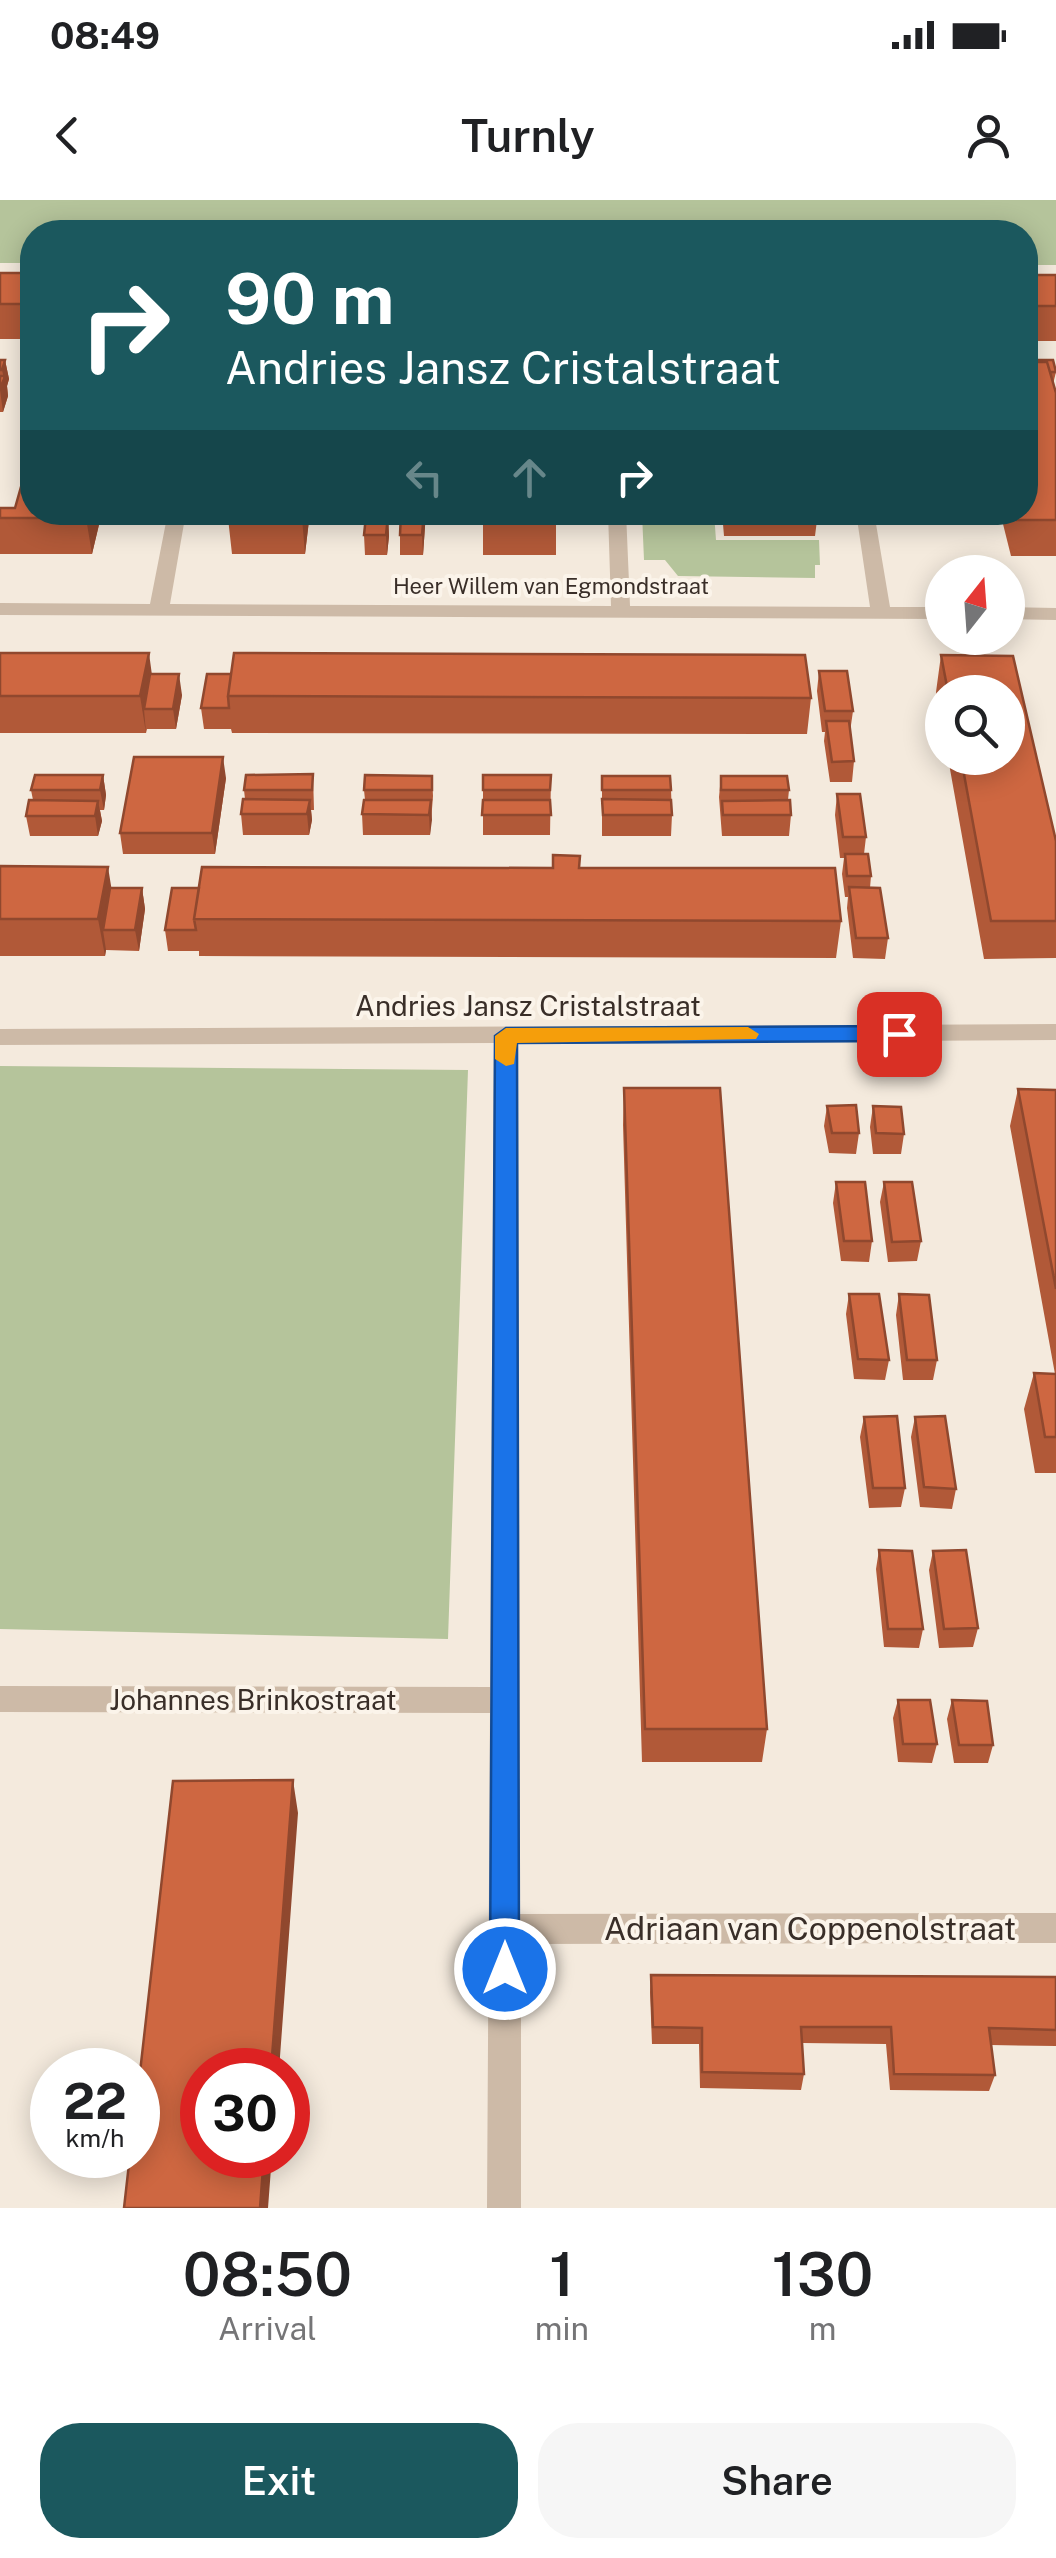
<!DOCTYPE html>
<style>
body{margin:0;font-family:"Public Sans",sans-serif;background:#f6f6f6;color:#202124;height:100vh;display:flex;flex-direction:column;font-size:38px;white-space:nowrap}
*{box-sizing:border-box;margin:0}
p{font-size:32px;color:#757577}
.icon{flex:none;width:55px;height:55px;fill:none;stroke:currentColor;stroke-width:2;stroke-linecap:round;stroke-linejoin:round}
.map{position:relative;height:2008px;overflow:hidden}
.sheet{display:flex;flex-direction:column;background:#fff;flex:1}
.sheet>*{flex:none}
.hud{position:absolute;left:20px;top:20px;width:1018px;height:305px;border-radius:40px;box-shadow:0 5px 25px #0003;background:#1b585e;color:#fff;overflow:hidden}
.needle{width:65px;rotate:17deg}
.buttons{position:absolute;left:925px;top:355px;display:grid;gap:20px}
.buttons a{display:grid;place-items:center;width:100px;height:100px;border-radius:50%;background:#fff;box-shadow:0 5px 25px #0003;font-size:50px}
.speed{position:absolute;left:30px;top:1848px;display:flex;gap:20px;font-size:50px;font-weight:700;text-align:center}
.speed>*{display:grid;place-content:center;width:130px;height:130px;border-radius:50%;background:#fff;box-shadow:0 5px 25px #0003;line-height:1}
.speed small{font-size:25px;font-weight:400}
.speed .limit{border:15px solid #d22;background:#fff;color:#111}
.pin{position:absolute;display:grid;place-items:center;width:85px;height:85px;color:#fff;margin:-42px;border-radius:20px;box-shadow:0 5px 15px #0006}
.me{position:absolute;width:110px;margin:-55px;rotate:0deg;stroke-linejoin:round;filter:drop-shadow(0 0 8px #0008)}
.turn{display:flex;align-items:center;gap:35px;height:210px;padding:0 40px;font-size:45px}
.turn .icon{width:130px;height:130px;stroke-width:2.5}
.turn b{display:block;font-size:70px;line-height:85px}
.lanes{display:flex;align-items:center;height:95px;padding:0 40px;background:#0003;justify-content:center;gap:50px;direction:ltr}
.lanes .off{opacity:.35}
.eta{display:flex;justify-content:space-evenly;align-items:center;height:170px;text-align:center}
.eta b{font-size:60px;font-weight:600;line-height:70px}
.cta{display:flex;gap:20px;margin-top:auto;padding:20px 40px}
.cta a{flex:1;height:115px;border-radius:40px;background:#1b585e;color:#fff;font-size:40px;font-weight:600;line-height:115px;text-align:center}
.cta a+a{background:#f6f6f6;color:#202124}
.status{display:flex;justify-content:space-between;align-items:center;height:70px;padding:0 50px;background:#fff;direction:ltr}
.status svg{height:28px;fill:currentColor}
header{display:flex;justify-content:space-between;align-items:center;height:130px;padding:0 40px;background:#fff;font-size:45px;font-weight:600}
.map>svg:first-child{display:block}
.green{fill:#b5c49b}
.lines{fill:none;stroke-linecap:round;stroke-linejoin:round}
.minor{fill:#cdbaa7;fill-rule:evenodd}
.wall{fill:#b15938}
.shaded-wall{fill:#90482e}
.building{fill:#ce6741;stroke:#90482e;stroke-width:2.5}
.route{fill:#1a73e8;stroke:#114b97;stroke-width:2.5}
.slow{fill:#f59e0b}
.labels{text-anchor:middle;dominant-baseline:central;stroke-width:8;stroke-linejoin:round;paint-order:stroke}
.far-street-label{font-size:22px;fill:#392e28;stroke:#fbf4ea}
.street-label{font-size:28px;fill:#392e28;stroke:#fbf4ea}
.near-street-label{font-size:32px;fill:#392e28;stroke:#fbf4ea}
</style>
<div class="status"><b>08:49</b><svg viewBox="0 0 49 12"><path d="M0 12V9h3v3zM5 12V6h3v6zM10 12V3h3v9zM15 12V0h3v12zM26 1h20v11H26zM47 4h2v5h-2z"/></svg></div>
<header><svg class="icon" aria-label="back" viewBox="0 0 24 24"><path d="M15 5l-7 7 7 7"/></svg>Turnly<svg class="icon" aria-label="person" viewBox="0 0 24 24"><circle cx="12" cy="8" r="4"/><path d="M4 21q1-7 8-7t8 7"/></svg></header>
<div class="map">
<svg width="1056" height="2008" viewBox="0 0 1056 2008">
<rect width="100%" height="100%" fill="#f4eadd"/>
<path class="green" d="M0,0H1056V65H1025V32H32V63H0Z
M642,313H714L716,340H819L820,365H815V378L678,376L665,360H644Z
M0,866L468,870L448,1439L0,1429Z"/>
<g class="lines">
<path class="minor" d="M168,312H186L170,404L611,406L608,312H626L630,406L870,407L856,312H874L890,407H942V419L0,415V403L150,404Z
M1008,407L1056,408V420L1008,419Z
M1056,824V840L518,843L520,1714L1056,1713V1743L521,1744V2008H487L490,1513L0,1512V1486L490,1487L494,843L0,845V829Z"/>
</g>
<path class="wall" d="M0,73H32V139H0Z
M1025,75H1056V141H1025Z
M0,160H5L9,179L7,186L8,196L3,212H0Z
M1025,160L1056,172L1053,184L1056,193V356H1011L1000,312H1025Z
M0,308H15L32,312H102L92,354H0Z
M229,312H310L305,354H232L228,318Z
M369,312H391V315H369Z
M426,312L423,355H400V335Z
M483,312H556V355H483Z
M722,312H818L815,336H724Z
M388,316L389,336L387,355H365L364,335Z
M0,453L152,474L182,495L176,529H147L146,533H0Z
M941,455L1013,456L1056,641V758L984,759L948,558H1008V492H942V530L936,492Z
M819,471L853,511L850,532L854,561L852,582H830L824,541L825,532H822L817,491Z
M207,474L811,498L807,534L232,533L231,529H204L201,508Z
M313,574L314,610H311L312,620L309,635H243L241,614L245,599L244,590Z
M103,575L106,595L104,610H100L102,621L98,636H30L26,616L33,600L31,590Z
M483,575H551L550,635H483Z
M432,576L433,596L430,635H363L362,614L365,600L364,590Z
M602,576L671,590L672,615L671,636H602Z
M721,576L789,590L788,600L791,615L789,636H722L719,597Z
M226,578L215,654H123L120,633Z
M837,594L866,637L864,654L871,676L870,688L888,738L885,759L853,758L847,708L848,697H845L842,674L844,658H840L835,615Z
M0,666L112,688H142L145,709L139,751L106,750L105,756H0Z
M579,668L841,721L836,758L199,756V751H168L165,730L199,688Z
M624,888L767,1529L762,1562H642L623,925Z
M1018,889L1056,890V1273H1035L1024,1209L1034,1173L1055,1174L1010,926Z
M827,906L859,933L856,954L829,953L824,926Z
M873,906L904,934L901,954H873L870,927Z
M836,982L872,1041L869,1062L841,1061L833,1003Z
M884,982L921,1041L917,1061L888,1062L880,1002Z
M849,1094L889,1160L885,1180L854,1179L846,1114Z
M899,1094L937,1160L933,1180H903L896,1115Z
M864,1217L905,1288L901,1307L869,1308L860,1237Z
M915,1217L956,1289L952,1309L920,1307L911,1237Z
M879,1350L923,1429L919,1448L884,1447L876,1369Z
M933,1351L978,1428L973,1447L939,1448L929,1370Z
M898,1500L937,1544L932,1563L898,1562L893,1518Z
M952,1500L993,1545L988,1563H954L947,1519Z
M651,1775L1056,1777V1846L991,1845L995,1875L989,1891L890,1890L886,1844L802,1843L804,1874L801,1890L700,1888L699,1844H652L650,1792Z"/>
<path class="shaded-wall" d="M5,160L9,179L7,186L8,196L3,212L0,190L4,179L2,170Z
M88,312H102L92,354L86,318Z
M303,312H310L305,354L302,318Z
M424,312H426L423,355L422,335Z
M388,316L389,336L387,355L386,335Z
M149,453L154,490L144,509L146,533L140,496Z
M179,474L182,495L176,529L173,509Z
M223,557L226,578L215,654L212,633Z
M103,575L106,595L104,610L100,590Z
M310,600L312,620L309,635L307,614Z
M431,600L432,620L430,635L429,615Z
M98,601L102,621L98,636L95,616Z
M108,667L114,704L103,730L106,750L105,756L98,719Z
M142,688L145,709L139,751L135,730Z
M293,1580L298,1613L279,1870H271Z
M264,1955H272L268,2008H260Z"/>
<path class="building" d="M703,23H783L785,32H704Z
M0,73H32V104H0Z
M1025,75H1056V106H1025Z
M0,160H5L2,170H0Z
M1025,160H1053L1056,172H1050L1047,162H1025Z
M1025,162H1047L1056,193V320H1017L1015,312H1025Z
M0,176H5L0,190Z
M32,248V312H88L86,318H0V308H15Z
M229,312H303L302,318H228Z
M401,312H424L422,335H400Z
M483,312H556V319H483Z
M366,316H388L386,335H364Z
M0,453H149L140,496H0Z
M234,453L805,455L811,498L228,496Z
M941,455L1013,456L1056,641V721H991L961,558H1008V492H948Z
M819,471H847L853,511H825Z
M150,474H179L173,509H144Z
M207,474H231L228,496L229,508H201Z
M826,521H849L854,561L832,562Z
M134,557H223L212,633H120Z
M313,574L312,590H244L246,575Z
M35,575H103L100,590H31Z
M365,575L432,576V590H364Z
M483,575H551L550,590H483Z
M602,576H670L671,590H602Z
M721,576H787L789,590H721Z
M837,594H860L866,637H843Z
M243,599L310,600L307,614H241Z
M602,599L671,600L672,615H603Z
M29,600L98,601L95,616H26Z
M364,600H431L429,615L362,614Z
M483,600H550L551,615H482Z
M790,600L791,615H723L722,601Z
M845,654H868L871,676H847Z
M553,655L580,656L579,668H835L841,721L194,719L202,667L553,668Z
M0,666L108,667L98,719H0Z
M849,687L880,688L888,738H856Z
M110,688H142L135,730H103Z
M172,688H199L194,719L196,730H165Z
M624,888H720L767,1529H645Z
M1018,889L1056,890V1089Z
M856,905L859,933H832L827,906Z
M873,906L901,907L904,934L876,933Z
M836,982H865L872,1041H844Z
M884,982H912L921,1041L892,1042Z
M849,1094H879L889,1160L858,1159Z
M899,1094L929,1095L937,1160H907Z
M1034,1173L1056,1174V1237H1045Z
M897,1216L905,1288H873L864,1217Z
M945,1216L956,1289L924,1287L915,1217Z
M879,1350L912,1351L923,1429H888Z
M966,1350L978,1428L944,1429L933,1351Z
M898,1500H930L937,1544H903Z
M952,1500L987,1501L993,1545H959Z
M293,1580L271,1870H202V1955H264L260,2008H124L130,1955H138V1890L173,1581Z
M651,1775L1056,1777V1830L989,1828L995,1875L894,1874L891,1827H801L804,1874L702,1872V1828L653,1827Z"/>
<path class="route" d="M899,826L910,834L899,841L517,843L519,1769L515,1779L505,1783L494,1779L490,1769L495,836L506,828Z"/>
<path class="slow" d="M748,827L759,834L756,839L517,843L514,864L506,866L495,859V836L506,828Z"/>
<g class="labels">
<g class="far-street-label">
<text x="551" y="386">Heer Willem van Egmondstraat</text>
</g>
<g class="street-label">
<text x="528" y="805">Andries Jansz Cristalstraat</text>
<text x="253" y="1499">Johannes Brinkostraat</text>
</g>
<g class="near-street-label">
<text x="810" y="1728">Adriaan van Coppenolstraat</text>
</g>
</g>
</svg>
<div class="buttons">
<a><svg class="needle" viewBox="-14 -14 28 28"><path d="M0-13l5 13h-10z" fill="#e53935"/><path d="M0 13l5-13h-10z" fill="#757577"/></svg></a>
<a><svg class="icon" aria-label="search" viewBox="0 0 24 24"><circle cx="10" cy="10" r="6"/><path d="M15 15l6 6"/></svg></a>
</div>
<div class="speed"><div>22<small>km/h</small></div><div class="limit">30</div></div>
<div class="pin" style="left:899px;top:834px;background:#d93025"><svg class="icon" aria-label="arrive" viewBox="0 0 24 24"><path d="M6 21V4h12l-3 4 3 4H6"/></svg></div>
<svg class="me" style="left:505px;top:1769px" viewBox="-20 -20 40 40"><circle r="17" fill="#1a73e8" stroke="#fff" stroke-width="3"/><path d="M0-11L8 9 0 5-8 9z" fill="#fff"/></svg>
<div class="hud">
<div class="turn"><svg class="icon" aria-label="right" viewBox="0 0 24 24"><path d="M7 20v-9h11M14 6l5 5-5 5"/></svg><div><b>90 m</b>Andries Jansz Cristalstraat</div></div>
<div class="lanes"><svg class="icon off" aria-label="left" viewBox="0 0 24 24"><path d="M17 20v-9H6M10 6l-5 5 5 5"/></svg><svg class="icon off" aria-label="ahead" viewBox="0 0 24 24"><path d="M12 20V5M6 11l6-6 6 6"/></svg><svg class="icon" aria-label="right" viewBox="0 0 24 24"><path d="M7 20v-9h11M14 6l5 5-5 5"/></svg></div>
</div>
</div>
<section class="sheet">
<div class="eta">
<div><b>08:50</b><p>Arrival</p></div>
<div><b>1</b><p>min</p></div>
<div><b>130</b><p>m</p></div>
</div>
<div class="cta"><a>Exit</a><a>Share</a></div>
</section>
